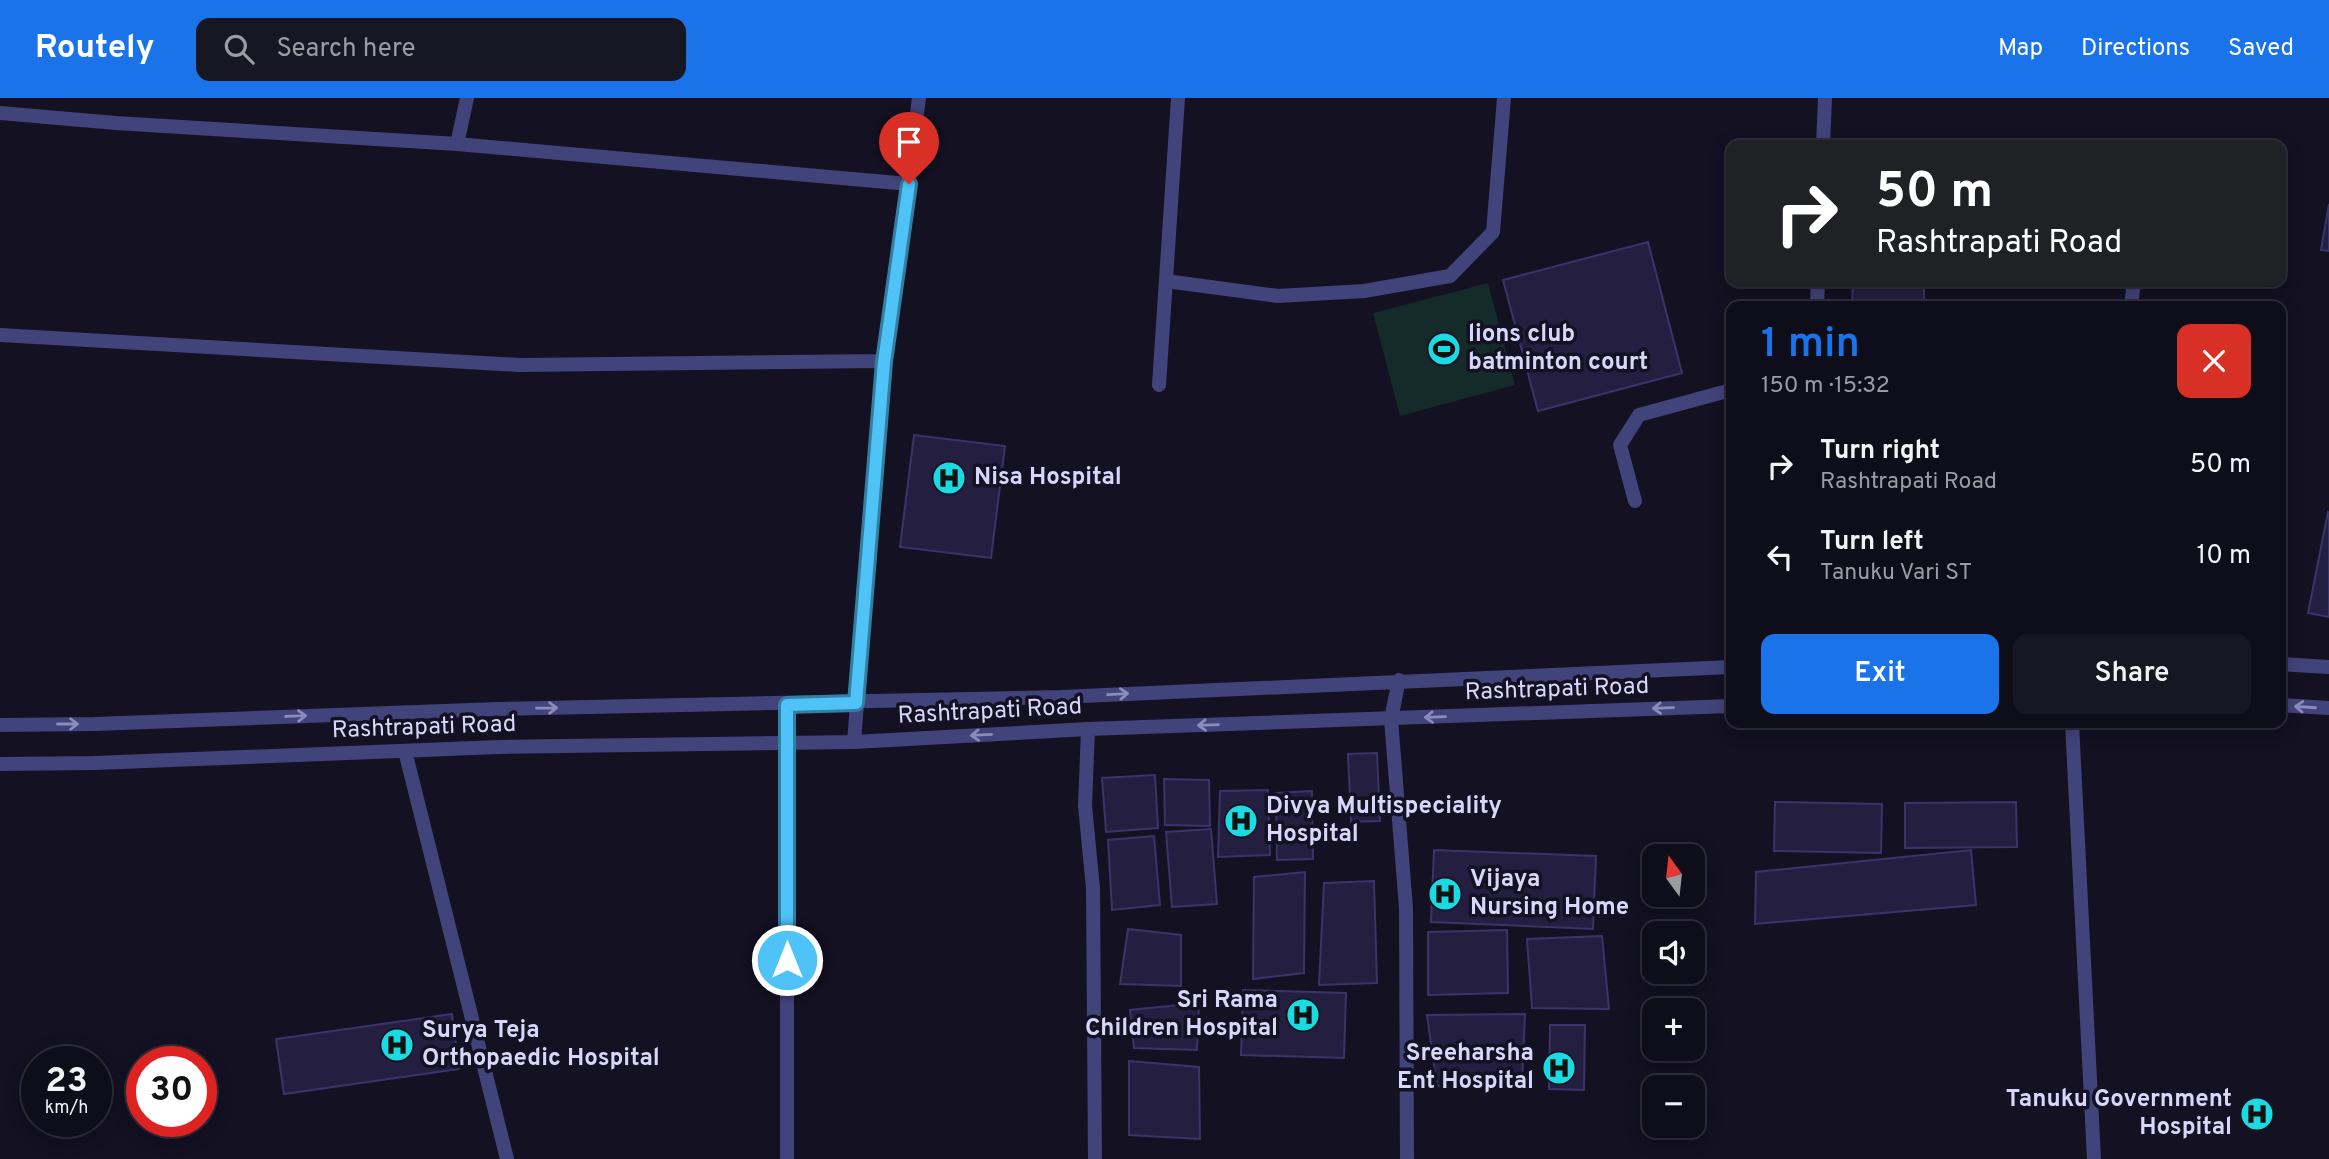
<!DOCTYPE html>
<meta charset="utf-8">
<style>
body{margin:0;font-family:Overpass,sans-serif;background:#171623;color:#f1f3f6;height:100vh;display:flex;flex-direction:column;font-size:26px;white-space:nowrap}
*{box-sizing:border-box;margin:0}
p{font-size:23px;color:#9b9ca2}
.icon{flex:none;width:38px;height:38px;fill:none;stroke:currentColor;stroke-width:2;stroke-linecap:round;stroke-linejoin:round}
.map{position:relative;flex:1;overflow:hidden}
.sheet{position:absolute;left:1726px;top:203px;width:560px;height:427px;display:flex;flex-direction:column;background:#0e0d1a;border-radius:14px;box-shadow:0 4px 18px #0003,0 0 0 2px #2e2d39}
.sheet>*{flex:none}
.banner{position:absolute;left:1726px;top:42px;width:560px;height:147px;border-radius:14px;box-shadow:0 4px 18px #0003,0 0 0 2px #2e2d39;background:#202124;color:#fff;overflow:hidden}
.needle{width:46px;rotate:345deg}
.buttons{position:absolute;left:1642px;top:746px;display:grid;gap:14px}
.buttons a{display:grid;place-items:center;width:63px;height:63px;border-radius:14px;background:#0e0d1a;box-shadow:0 4px 18px #0003,0 0 0 2px #2e2d39;font-size:35px}
.speed{position:absolute;left:21px;top:948px;display:flex;gap:14px;font-size:35px;font-weight:700;text-align:center}
.speed>*{display:grid;place-content:center;width:91px;height:91px;border-radius:50%;background:#0e0d1a;box-shadow:0 4px 18px #0003,0 0 0 2px #2e2d39;line-height:1}
.speed small{font-size:18px;font-weight:400}
.speed .limit{border:10px solid #d22;background:#fff;color:#111}
.pin{position:absolute;display:grid;place-items:center;width:60px;height:60px;color:#fff;margin:-72px -30px;border-radius:50% 50% 50% 0;rotate:-45deg;box-shadow:0 0 7px #0007}
.pin .icon{rotate:45deg}
.me{position:absolute;width:77px;margin:-38px;rotate:0deg;stroke-linejoin:round;filter:drop-shadow(0 0 5px #0008)}
.turn{display:flex;align-items:center;gap:24px;height:147px;padding:0 35px;font-size:32px}
.turn .icon{width:91px;height:91px;stroke-width:2.5}
.turn b{display:block;font-size:49px;line-height:60px}
.round{display:grid;place-items:center;flex:none;width:74px;height:74px;border-radius:14px;background:#171623}
.overview{display:flex;align-items:center;justify-content:space-between;height:119px;padding:0 35px}
h1{font-size:42px;font-weight:600;line-height:52px;color:#1a73e8}
.button{display:flex;gap:14px;margin-top:auto;padding:14px 35px}
.button a{flex:1;height:80px;border-radius:14px;background:#1a73e8;color:#fff;font-size:28px;font-weight:600;line-height:80px;text-align:center}
.button a+a{background:#171623;color:#f1f3f6}
ul{padding:0;list-style:none}
li{display:flex;align-items:center;gap:21px;height:91px;padding:0 35px}
li div{flex:1}
li b{display:block;font-size:26px}
li em{font-style:normal}
header{display:flex;align-items:center;gap:42px;box-sizing:border-box;height:98px;padding:0 35px;background:#1a73e8;color:#fff}
header strong{font-size:33px}
nav{display:flex;gap:38px;margin-inline-start:auto;font-size:24px}
.search{width:490px;height:63px;background:#171623;display:flex;align-items:center;gap:18px;box-sizing:border-box;padding:0 24px;border-radius:14px;color:#9b9ca2;font-size:26px}
.map>svg:first-child{display:block}
.green{fill:#142b29}
.building{fill:#241f41;stroke:#3b346a;stroke-width:2}
.lines{fill:none;stroke-linecap:round;stroke-linejoin:round}
.service{stroke:#41437b;stroke-width:14}
.minor{stroke:#41437b;stroke-width:14}
.tertiary{stroke:#41437b;stroke-width:14}
.oneway{stroke:#8c8cba}
.route-casing{stroke:#337fa1;stroke-width:18}
.route{stroke:#4fc3f7;stroke-width:12}
.labels{text-anchor:middle;dominant-baseline:central;stroke-width:7;stroke-linejoin:round;paint-order:stroke}
.poi-label{font-size:24px;font-weight:bold;fill:#d8d6fa;stroke:#131122;text-anchor:start}
.street-label{font-size:24px;fill:#d8d6fa;stroke:#131122}
</style>
<header>
<strong>Routely</strong>
<div class="search"><svg class="icon" aria-label="search" viewBox="0 0 24 24"><circle cx="10" cy="10" r="6"/><path d="M15 15l6 6"/></svg>Search here</div>
<nav><a>Map</a><a>Directions</a><a>Saved</a></nav>
</header>
<div class="map">
<svg width="2329" height="1061" viewBox="0 0 2329 1061">
<rect width="100%" height="100%" fill="#131122"/>
<path class="green" d="M1488,185L1515,287L1400,318L1373,215Z"/>
<path class="building" d="M2329,106V153L2321,152Z
M1648,144L1682,275L1538,313L1503,182Z
M1853,184H1924V208H1852Z
M914,337L1005,348L991,460L900,449Z
M2328,414L2329,415V519L2308,515Z
M1377,655L1380,723L1351,724L1348,656Z
M1155,677L1158,730L1106,734L1102,680Z
M1164,681L1209,682L1210,728L1165,727Z
M1268,692L1270,757L1218,759L1220,693Z
M1312,693L1313,761L1277,762L1276,695Z
M1775,704L1882,706L1881,755L1774,753Z
M2016,704L2017,749L1905,750V705Z
M1211,731L1217,806L1172,809L1166,734Z
M1154,738L1160,807L1112,812L1108,742Z
M1434,752L1596,758L1593,831L1431,824Z
M1971,752L1976,807L1755,826L1756,774Z
M1305,774L1304,875L1253,881L1254,779Z
M1374,783L1377,885L1319,887L1324,785Z
M1128,831L1181,837V888L1120,886Z
M1507,832L1508,895L1428,897V834Z
M1602,838L1609,911L1532,910L1527,841Z
M1243,892L1346,895L1344,960L1241,957Z
M1199,905L1197,952L1134,950L1130,912Z
M452,916L459,971L284,996L276,941Z
M1525,916L1522,983L1437,988L1427,917Z
M1550,927H1585L1584,992L1549,991Z
M1129,963L1199,969L1200,1041L1129,1037Z"/>
<g class="lines">
<path class="service" d="M1635,403L1620,347L1639,317L1731,292"/>
<path class="minor" d="M0,15L116,25L457,46L909,86
M457,46L467,0
M1823,47L1825,0
M1166,183L1278,198L1364,193L1450,178L1493,134L1504,0
M1817,208L1818,184
M2131,208L2134,184
M0,237L520,267L884,263
M1159,287L1178,0
M1399,582L1391,621L1406,810L1407,1061
M787,606V1061
M2072,625L2094,1061
M1088,631L1085,708L1093,790L1095,1061
M854,644L884,263L919,0
M405,653L507,1061"/>
<path class="tertiary" d="M2280,566L2329,569
M2280,607L2329,610
M0,627L95,626L498,611L1061,599L1731,569
M0,666L95,665L499,649L854,644L1088,631L1731,608"/>
</g>
<defs><path id="oneway-shaft" d="M-6 0H5M1.5-3L5.5 0L1.5 3" fill="none" stroke-width="1.6" stroke-linecap="round" stroke-linejoin="round" transform="scale(1.75)"/></defs>
<g class="oneway">
<use href="#oneway-shaft" transform="translate(1118 596) rotate(-3)"/>
<use href="#oneway-shaft" transform="translate(2305 609) rotate(-176)"/>
<use href="#oneway-shaft" transform="translate(547 610) rotate(-1)"/>
<use href="#oneway-shaft" transform="translate(1663 610) rotate(178)"/>
<use href="#oneway-shaft" transform="translate(296 618) rotate(-2)"/>
<use href="#oneway-shaft" transform="translate(1435 619) rotate(178)"/>
<use href="#oneway-shaft" transform="translate(68 626)"/>
<use href="#oneway-shaft" transform="translate(1208 627) rotate(178)"/>
<use href="#oneway-shaft" transform="translate(981 637) rotate(177)"/>
</g>
<g class="lines">
<defs>
<path id="route" d="M787,862V607L856,605L884,264L909,86"/>
</defs>
<use href="#route" class="route-casing"/>
<use href="#route" class="route"/>
</g>
<defs>
<symbol id="stadium-disc" viewBox="-11 -11 22 22"><circle r="9.5" fill="#1bdbe2" stroke="#131122"/><path d="M0-5a6.5 5 0 1 0 0 10a6.5 5 0 1 0 0-10ZM-3.5-1.8h7v3.6h-7Z" fill="#111"/></symbol>
<symbol id="hospital-disc" viewBox="-11 -11 22 22"><circle r="9.5" fill="#1bdbe2" stroke="#131122"/><path d="M-5-5h3v3.5h4V-5h3V5h-3V1.5h-4V5h-3Z" fill="#111"/></symbol>
</defs>
<g fill-rule="evenodd">
<use href="#stadium-disc" x="1425" y="232" width="38" height="38"/>
<use href="#hospital-disc" x="930" y="361" width="38" height="38"/>
<use href="#hospital-disc" x="1222" y="704" width="38" height="38"/>
<use href="#hospital-disc" x="1426" y="777" width="38" height="38"/>
<use href="#hospital-disc" x="1284" y="898" width="38" height="38"/>
<use href="#hospital-disc" x="378" y="928" width="38" height="38"/>
<use href="#hospital-disc" x="1540" y="951" width="38" height="38"/>
<use href="#hospital-disc" x="2238" y="997" width="38" height="38"/>
</g>
<g class="labels">
<g class="poi-label">
<text x="1468" y="237">lions club<tspan x="1468" dy="28">batminton court</tspan></text>
<text x="974" y="380">Nisa Hospital</text>
<text x="1266" y="709">Divya Multispeciality<tspan x="1266" dy="28">Hospital</tspan></text>
<text x="1470" y="782">Vijaya<tspan x="1470" dy="28">Nursing Home</tspan></text>
<text x="1278" y="903" text-anchor="end">Sri Rama<tspan x="1278" dy="28">Children Hospital</tspan></text>
<text x="422" y="933">Surya Teja<tspan x="422" dy="28">Orthopaedic Hospital</tspan></text>
<text x="1534" y="956" text-anchor="end">Sreeharsha<tspan x="1534" dy="28">Ent Hospital</tspan></text>
<text x="2232" y="1002" text-anchor="end">Tanuku Government<tspan x="2232" dy="28">Hospital</tspan></text>
</g>
<g class="street-label">
<text transform="translate(1557 592) rotate(-2)">Rashtrapati Road</text>
<text transform="translate(990 614) rotate(-3)">Rashtrapati Road</text>
<text transform="translate(424 630) rotate(-2)">Rashtrapati Road</text>
</g>
</g>
</svg>
<div class="buttons">
<a><svg class="needle" viewBox="-14 -14 28 28"><path d="M0-13l5 13h-10z" fill="#e53935"/><path d="M0 13l5-13h-10z" fill="#9b9ca2"/></svg></a>
<a><svg class="icon" aria-label="sound" viewBox="0 0 24 24"><path d="M4 9h4l5-4v14l-5-4H4zM17 9q2 3 0 6"/></svg></a>
<a>+</a>
<a>−</a>
</div>
<div class="speed"><div>23<small>km/h</small></div><div class="limit">30</div></div>
<div class="pin" style="left:909px;top:86px;background:#d93025"><svg class="icon" aria-label="arrive" viewBox="0 0 24 24"><path d="M6 21V4h12l-3 4 3 4H6"/></svg></div>
<svg class="me" style="left:787px;top:862px" viewBox="-20 -20 40 40"><circle r="17" fill="#4fc3f7" stroke="#fff" stroke-width="3"/><path d="M0-11L8 9 0 5-8 9z" fill="#fff"/></svg>
<div class="banner">
<div class="turn"><svg class="icon" aria-label="right" viewBox="0 0 24 24"><path d="M7 20v-9h11M14 6l5 5-5 5"/></svg><div><b>50 m</b>Rashtrapati Road</div></div>
</div>
<section class="sheet">
<div class="overview"><div><h1>1 min</h1><p>150 m · 15:32</p></div><a class="round" style="background:#d93025;color:#fff"><svg class="icon" aria-label="close" viewBox="0 0 24 24"><path d="M6 6l12 12M18 6L6 18"/></svg></a></div>
<ul>
<li><svg class="icon" aria-label="right" viewBox="0 0 24 24"><path d="M7 20v-9h11M14 6l5 5-5 5"/></svg><div><b>Turn right</b><p>Rashtrapati Road</p></div><em>50 m</em></li>
<li><svg class="icon" aria-label="left" viewBox="0 0 24 24"><path d="M17 20v-9H6M10 6l-5 5 5 5"/></svg><div><b>Turn left</b><p>Tanuku Vari ST</p></div><em>10 m</em></li>
</ul>
<div class="button"><a>Exit</a><a>Share</a></div>
</section>
</div>
